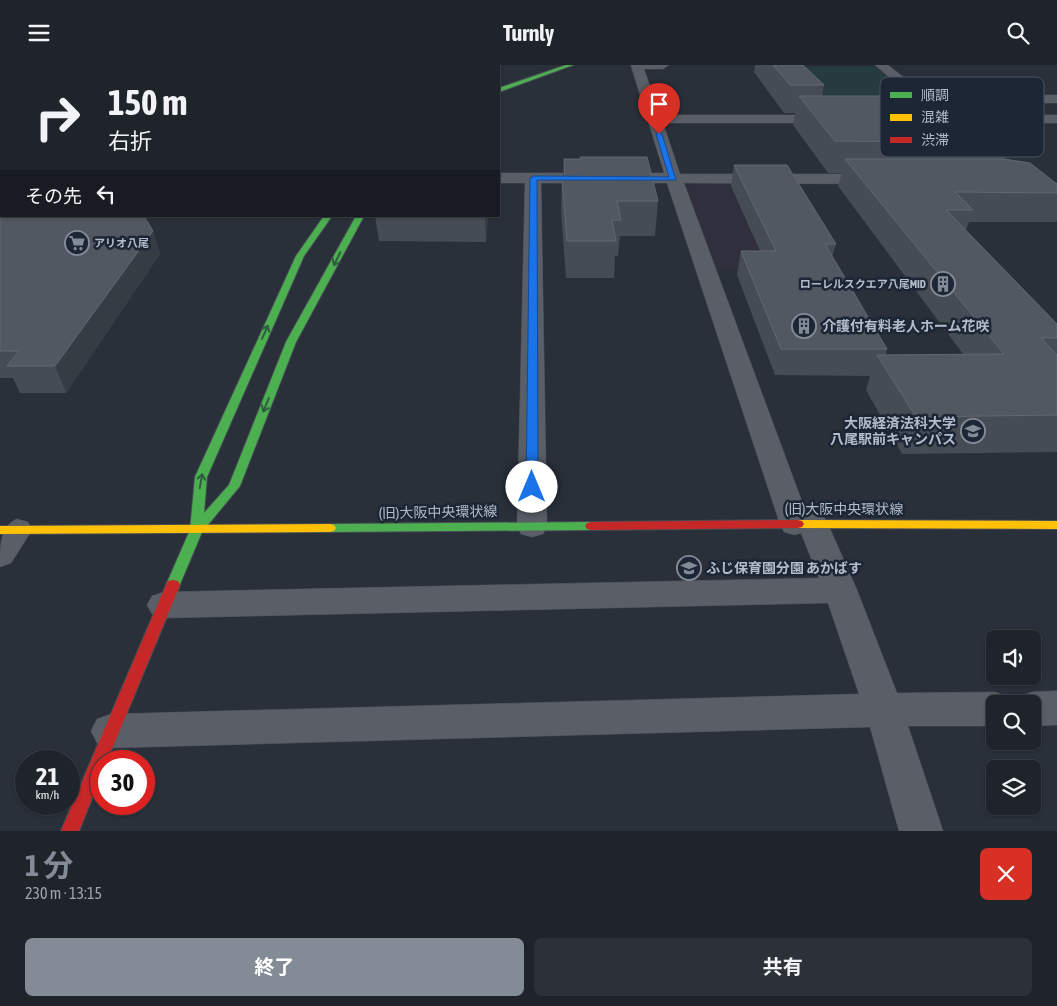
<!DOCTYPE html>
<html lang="ja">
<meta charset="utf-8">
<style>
body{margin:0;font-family:"Asap Condensed","Noto Sans JP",sans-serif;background:#2c3037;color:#f1f3f6;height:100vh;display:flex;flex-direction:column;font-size:19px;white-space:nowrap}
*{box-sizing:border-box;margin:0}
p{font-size:16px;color:#a1a4a9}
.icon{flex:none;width:28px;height:28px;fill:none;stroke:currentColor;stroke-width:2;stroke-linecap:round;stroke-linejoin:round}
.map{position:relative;height:766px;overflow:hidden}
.details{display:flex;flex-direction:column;background:#1f242b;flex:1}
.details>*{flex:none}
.hud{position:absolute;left:0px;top:0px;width:500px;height:152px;box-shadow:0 1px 4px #0004,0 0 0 1px #3c4147;background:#1f242b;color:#f1f3f6;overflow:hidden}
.buttons{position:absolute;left:986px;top:565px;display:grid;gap:10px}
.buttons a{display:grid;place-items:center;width:55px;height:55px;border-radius:8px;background:#1f242b;box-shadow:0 1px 4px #0004,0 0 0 1px #3c4147;font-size:25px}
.speed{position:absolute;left:15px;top:685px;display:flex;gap:10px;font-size:25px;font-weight:700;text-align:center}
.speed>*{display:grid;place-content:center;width:65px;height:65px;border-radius:50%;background:#1f242b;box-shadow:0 1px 4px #0004,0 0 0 1px #3c4147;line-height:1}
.speed small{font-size:12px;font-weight:400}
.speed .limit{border:8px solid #d22;background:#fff;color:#111}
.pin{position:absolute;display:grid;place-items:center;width:42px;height:42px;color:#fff;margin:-51px -21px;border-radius:50% 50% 50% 0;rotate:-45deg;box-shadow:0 0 5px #0007}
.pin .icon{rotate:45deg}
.me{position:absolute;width:55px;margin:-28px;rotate:0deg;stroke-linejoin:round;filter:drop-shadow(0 0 4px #0008)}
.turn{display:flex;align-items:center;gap:18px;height:105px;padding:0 25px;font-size:22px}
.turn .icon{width:65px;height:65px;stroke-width:2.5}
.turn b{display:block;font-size:35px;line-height:42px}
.then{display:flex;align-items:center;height:48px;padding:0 25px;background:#0003;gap:10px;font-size:19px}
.round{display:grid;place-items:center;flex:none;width:52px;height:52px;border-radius:8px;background:#2c3037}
.headline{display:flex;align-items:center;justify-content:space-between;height:85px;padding:0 25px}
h1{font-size:30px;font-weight:700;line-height:38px;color:#838b97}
.action{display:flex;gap:10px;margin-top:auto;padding:10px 25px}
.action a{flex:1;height:58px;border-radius:8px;background:#838b97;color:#fff;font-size:20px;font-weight:700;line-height:58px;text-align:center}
.action a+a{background:#2c3037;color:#f1f3f6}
header{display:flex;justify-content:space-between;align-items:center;height:65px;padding:0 25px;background:#1f242b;font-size:22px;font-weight:700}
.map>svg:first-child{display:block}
.medical{fill:#302f3e}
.green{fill:#263b3f}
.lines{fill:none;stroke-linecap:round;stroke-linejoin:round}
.street-casing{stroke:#474c55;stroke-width:1}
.fast-casing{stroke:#474c55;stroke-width:2}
.slow-casing{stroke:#474c55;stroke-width:2}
.jam-casing{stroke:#474c55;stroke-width:2}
.street{fill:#5a5e66;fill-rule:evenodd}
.fast{fill:#4caf50;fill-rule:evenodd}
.slow{fill:#ffc107;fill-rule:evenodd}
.jam{fill:#c62828;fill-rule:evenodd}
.wall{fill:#464c55}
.shaded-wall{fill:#363c44}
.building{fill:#525861;stroke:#616872}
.oneway{stroke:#2f5d3f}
.route{fill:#1a73e8;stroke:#114b97}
.labels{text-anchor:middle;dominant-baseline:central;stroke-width:5;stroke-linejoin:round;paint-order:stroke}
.far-poi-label{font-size:11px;font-weight:bold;fill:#b3bcca;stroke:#1c2634;text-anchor:start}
.poi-label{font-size:14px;font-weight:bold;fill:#b3bcca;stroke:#1c2634;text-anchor:start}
.street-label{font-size:14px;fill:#b3bcca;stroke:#1c2634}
.key{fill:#1c2634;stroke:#495361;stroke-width:1}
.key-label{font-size:14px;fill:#b3bcca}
</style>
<header><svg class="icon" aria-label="menu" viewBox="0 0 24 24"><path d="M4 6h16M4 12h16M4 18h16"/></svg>Turnly<svg class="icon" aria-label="search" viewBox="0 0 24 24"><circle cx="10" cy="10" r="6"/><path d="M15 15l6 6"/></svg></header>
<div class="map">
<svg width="1057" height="766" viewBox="0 0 1057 766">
<rect width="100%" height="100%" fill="#293039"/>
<path class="medical" d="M694,119H789L842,204H715L686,123Z"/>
<path class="green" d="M785,2H875L933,49L832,51Z"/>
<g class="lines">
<defs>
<path id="street" d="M631,0H669L663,4H644L660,50H831L838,54L831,58H663L680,109H878L884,110L886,114L884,118L878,119L684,118L807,450L813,448L824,451L828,459L857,525L897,628L995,627L1008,632L1012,639H995V661H908L943,766H899L870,662L111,683L97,678L91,666L97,654L111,649L859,629L828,538L164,553L152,549L147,540L152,531L164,527L819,513L801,468L795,470L784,467L780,459L667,118H541L547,461L543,469L532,472L521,469L517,461L525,118H499V108H664Z
M875,0H888L926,30H1057V38H936L950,50H1057V58L948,59L939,57L937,53Z
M17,454L28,457L32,465L11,498L0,502C0,480 0,461 17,454Z
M1057,626V660L1032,661V639H1015L1019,632L1032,627Z"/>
<path id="fast" d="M566,0H573L499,27V23Z
M324,151H332L304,191L207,412L204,448L229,420L286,277L356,151H364L296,277L240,421L202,467L178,524L173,525L168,524L166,520L190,465L195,412L296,191Z
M591,457L595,458L597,461L595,464L591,465L330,467L326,466L324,463L326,460L330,459Z"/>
<path id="slow" d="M400,0H404V1H400Z
M424,0H428V1H424Z
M798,455L1057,456V464L798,463L794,462L792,459L794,456Z
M330,459L334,460L336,463L334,466L330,467L0,469V461Z"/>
<path id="jam" d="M798,455L802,456L804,459L802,462L798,463L591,465L587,464L585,461L587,458L591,457Z
M173,515L178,516L180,520L107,696H101V711L79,766H61L166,520L168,516Z"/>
</defs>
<use href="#street" class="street-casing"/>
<use href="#fast" class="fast-casing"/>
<use href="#slow" class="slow-casing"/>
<use href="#jam" class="jam-casing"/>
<use href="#street" class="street"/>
<use href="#fast" class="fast"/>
<use href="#slow" class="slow"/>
<use href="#jam" class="jam"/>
</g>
<path class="wall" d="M755,0H803L824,20L822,31L1011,78L1005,94L1057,119V155L1056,157H969L966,165L1057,259V387L902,389L866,325L870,311L775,310L737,210L741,186H760L731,121L734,100L836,179L832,192L887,284L886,290L963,289L838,121L842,108H828L793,60L795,48H784L754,7Z
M0,13L153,166L160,189L66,328H20L13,313H0Z
M564,94L658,136L655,171H620L618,191H615L614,213H566L561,146L562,113H563Z
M375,151H488L486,177L379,176Z"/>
<path class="shaded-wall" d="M338,0H350V1H337Z
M485,151H488L486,177Z
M153,166L160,189L66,328L55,301Z"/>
<path class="building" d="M41,0H338L337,1H39Z
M773,0H803L824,20H790Z
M0,13H1V151H144L153,166L55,301H7L19,286H0Z
M799,31H950L1011,78L835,76Z
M580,92H647L658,136H617L621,155H612L616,176H567L562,113H565L564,94H581Z
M845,94H1004L1030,98L1057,119V128L955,127L973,145H946L1057,259V273H1041L1057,290V350L916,352L877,290L1004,289Z
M734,100H787L836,179H825L887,284H781L741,186H776Z"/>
<defs><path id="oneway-shaft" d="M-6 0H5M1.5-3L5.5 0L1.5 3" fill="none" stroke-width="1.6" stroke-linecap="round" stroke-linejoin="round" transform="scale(1.25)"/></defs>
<g class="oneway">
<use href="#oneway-shaft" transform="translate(337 194) rotate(116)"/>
<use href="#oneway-shaft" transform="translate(265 267) rotate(-66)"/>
<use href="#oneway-shaft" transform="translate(266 340) rotate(112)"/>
<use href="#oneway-shaft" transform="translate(201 416) rotate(-80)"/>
</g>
<path class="route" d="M659,67L662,69L676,115H537L538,422L536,425H527L526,422L530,113L534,111L669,112L656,69Z"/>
<defs>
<symbol id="supermarket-ring" viewBox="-11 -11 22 22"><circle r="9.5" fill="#1c2634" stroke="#838b97" stroke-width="1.5"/><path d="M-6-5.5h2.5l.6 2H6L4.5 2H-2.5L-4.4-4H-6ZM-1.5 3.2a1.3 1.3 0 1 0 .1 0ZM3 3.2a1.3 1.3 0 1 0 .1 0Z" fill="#838b97"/></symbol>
<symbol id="building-ring" viewBox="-11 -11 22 22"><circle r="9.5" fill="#1c2634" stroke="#838b97" stroke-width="1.5"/><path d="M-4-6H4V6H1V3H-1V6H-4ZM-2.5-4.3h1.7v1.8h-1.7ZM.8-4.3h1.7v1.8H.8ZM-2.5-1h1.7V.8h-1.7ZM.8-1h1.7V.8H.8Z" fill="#838b97"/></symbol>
<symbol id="university-ring" viewBox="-11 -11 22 22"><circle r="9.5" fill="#1c2634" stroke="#838b97" stroke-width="1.5"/><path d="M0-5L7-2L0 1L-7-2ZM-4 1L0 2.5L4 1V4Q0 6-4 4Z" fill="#838b97"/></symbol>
<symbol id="school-ring" viewBox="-11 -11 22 22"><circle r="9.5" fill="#1c2634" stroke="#838b97" stroke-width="1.5"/><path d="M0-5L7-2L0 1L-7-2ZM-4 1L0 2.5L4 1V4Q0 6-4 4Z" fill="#838b97"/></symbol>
</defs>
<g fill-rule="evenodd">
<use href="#supermarket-ring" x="63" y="164" width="28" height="28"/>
<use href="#building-ring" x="929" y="205" width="28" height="28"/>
<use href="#building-ring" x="790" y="247" width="28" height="28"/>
<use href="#university-ring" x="959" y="352" width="28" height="28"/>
<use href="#school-ring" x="675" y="489" width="28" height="28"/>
</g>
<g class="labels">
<g class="far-poi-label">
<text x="94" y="178">アリオ八尾</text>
<text x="926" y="219" text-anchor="end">ローレルスクエア八尾MID</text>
</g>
<g class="poi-label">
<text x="822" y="261">介護付有料老人ホーム花咲</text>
<text x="956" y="358" text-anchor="end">大阪経済法科大学<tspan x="956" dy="16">八尾駅前キャンパス</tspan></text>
<text x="706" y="503">ふじ保育園分園 あかばす</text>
</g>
<g class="street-label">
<text x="844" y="444">(旧)大阪中央環状線</text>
<text transform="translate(438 447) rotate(-1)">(旧)大阪中央環状線</text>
</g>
</g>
<rect x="880" y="12" width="164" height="80" rx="8" class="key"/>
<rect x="890" y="27" width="22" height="6" fill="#4caf50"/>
<rect x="890" y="49" width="22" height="7" fill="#ffc107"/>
<rect x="890" y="72" width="22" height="6" fill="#c62828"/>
<g class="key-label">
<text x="921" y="35">順調</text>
<text x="921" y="57">混雑</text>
<text x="921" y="80">渋滞</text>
</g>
</svg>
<div class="buttons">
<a><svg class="icon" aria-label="sound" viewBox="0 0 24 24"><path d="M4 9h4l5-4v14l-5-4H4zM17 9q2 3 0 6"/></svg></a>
<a><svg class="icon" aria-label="search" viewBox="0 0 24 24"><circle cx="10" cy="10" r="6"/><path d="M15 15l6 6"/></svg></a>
<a><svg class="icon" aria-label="layers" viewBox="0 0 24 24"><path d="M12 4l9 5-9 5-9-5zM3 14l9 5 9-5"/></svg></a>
</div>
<div class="speed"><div>21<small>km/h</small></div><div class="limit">30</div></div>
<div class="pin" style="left:659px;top:69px;background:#d93025"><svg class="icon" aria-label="arrive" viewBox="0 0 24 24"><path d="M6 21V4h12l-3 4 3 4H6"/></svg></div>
<svg class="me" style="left:532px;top:422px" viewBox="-20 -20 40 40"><circle r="19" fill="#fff"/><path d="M0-13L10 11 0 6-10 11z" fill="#1a73e8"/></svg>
<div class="hud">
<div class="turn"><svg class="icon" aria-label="right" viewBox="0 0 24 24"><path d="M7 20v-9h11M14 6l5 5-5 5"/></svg><div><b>150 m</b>右折</div></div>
<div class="then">その先<svg class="icon" aria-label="left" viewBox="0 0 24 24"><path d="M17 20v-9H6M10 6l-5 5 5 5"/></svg></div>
</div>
</div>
<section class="details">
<div class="headline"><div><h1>1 分</h1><p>230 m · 13:15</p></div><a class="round" style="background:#d93025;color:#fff"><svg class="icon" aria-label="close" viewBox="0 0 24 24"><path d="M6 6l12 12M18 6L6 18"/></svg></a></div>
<div class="action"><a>終了</a><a>共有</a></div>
</section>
